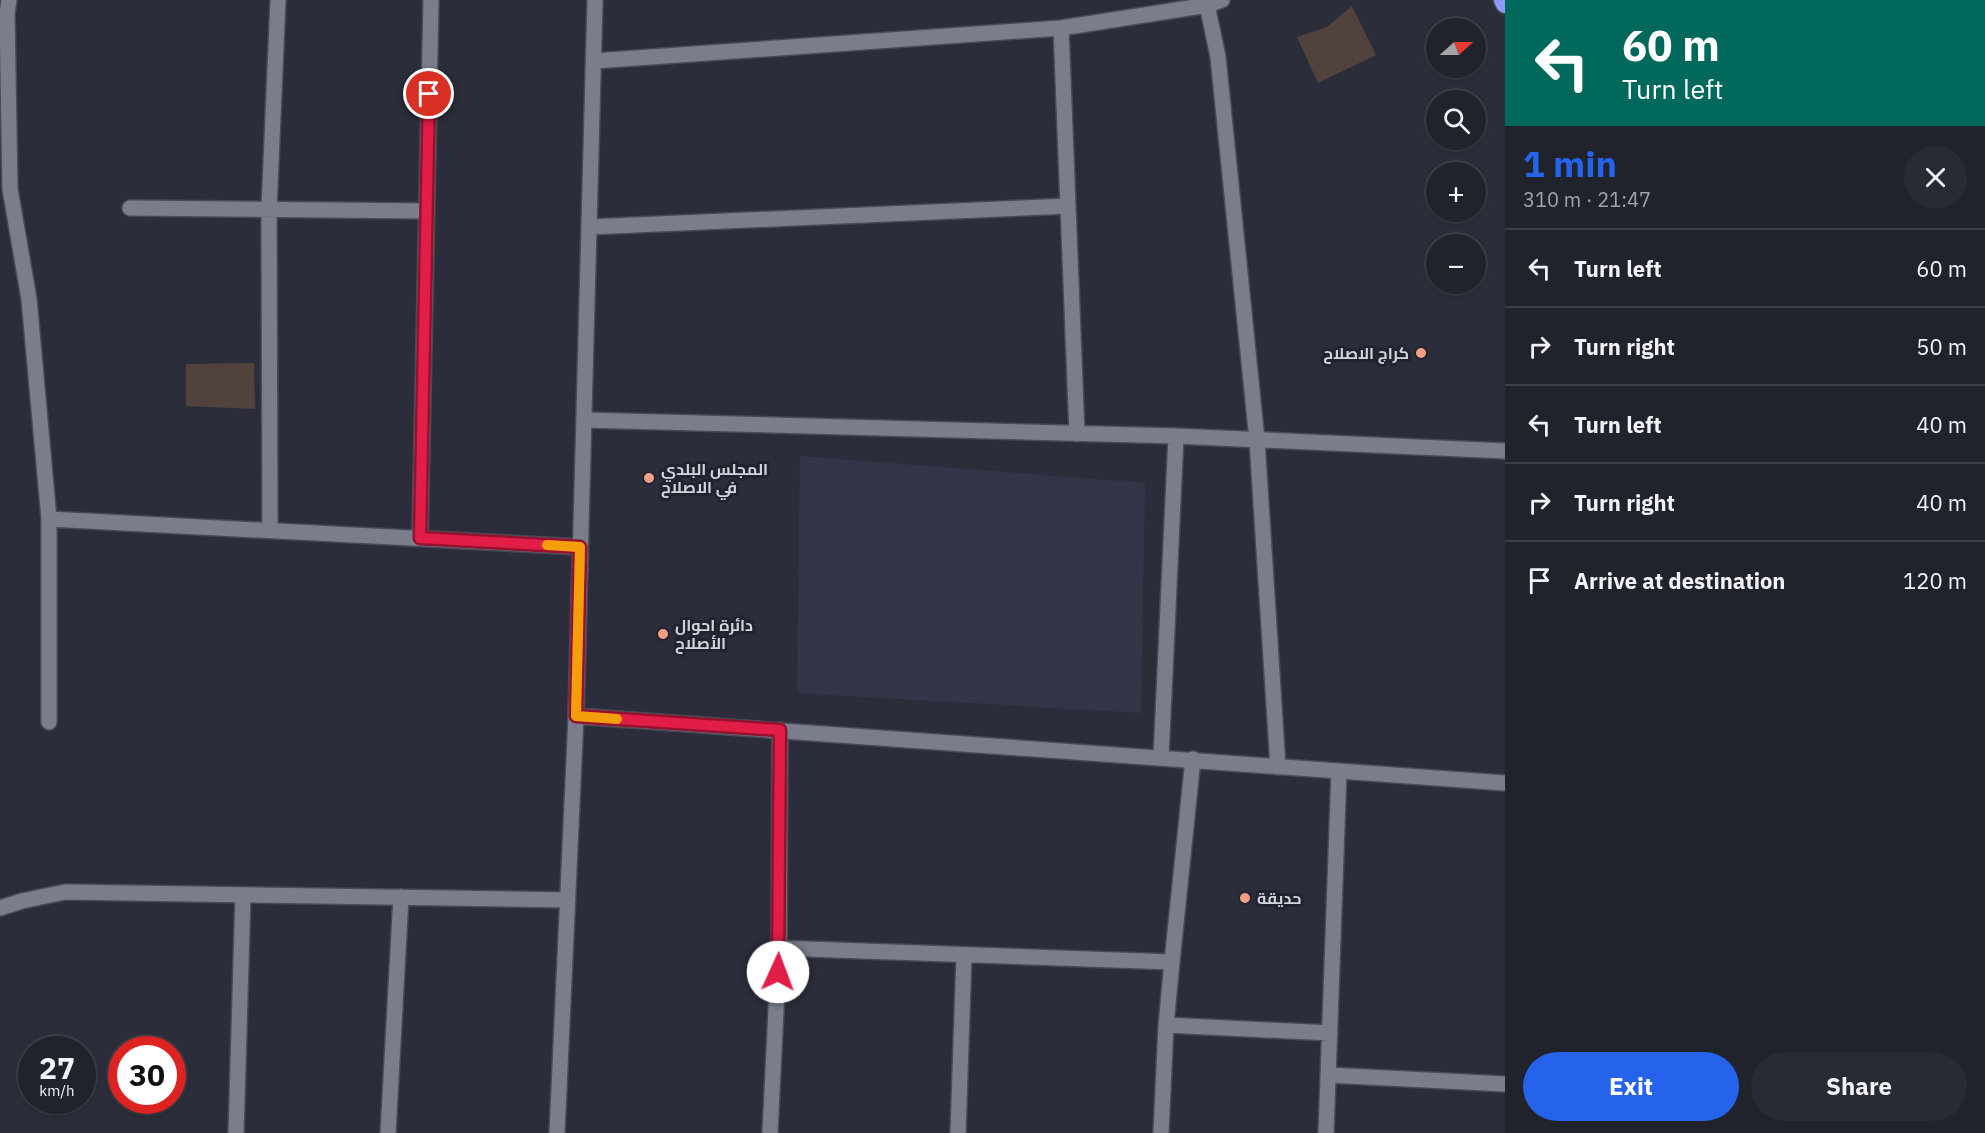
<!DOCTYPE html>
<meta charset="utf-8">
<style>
body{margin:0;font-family:"IBM Plex Sans",Cairo,sans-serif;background:#282a34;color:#f1f3f6;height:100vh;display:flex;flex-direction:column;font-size:22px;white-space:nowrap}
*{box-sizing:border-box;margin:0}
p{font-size:20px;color:#a2a4a9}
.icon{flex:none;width:33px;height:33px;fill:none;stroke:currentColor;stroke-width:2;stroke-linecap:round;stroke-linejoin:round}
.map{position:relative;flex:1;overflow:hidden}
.panel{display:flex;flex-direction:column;background:#20222c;width:480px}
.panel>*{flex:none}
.guide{background:#00695c;color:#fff;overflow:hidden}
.needle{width:39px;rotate:69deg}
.fabs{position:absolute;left:1426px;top:18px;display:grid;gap:12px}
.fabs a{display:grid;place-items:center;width:60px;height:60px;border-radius:50%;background:#20222c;box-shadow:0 2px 4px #0004,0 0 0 2px #3d3f48;font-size:30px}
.speed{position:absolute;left:18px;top:1036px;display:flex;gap:12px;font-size:30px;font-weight:700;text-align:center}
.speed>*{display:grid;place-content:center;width:78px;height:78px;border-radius:50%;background:#20222c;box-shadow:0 2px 4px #0004,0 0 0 2px #3d3f48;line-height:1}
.speed small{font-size:15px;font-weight:400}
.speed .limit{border:9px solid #d22;background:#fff;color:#111}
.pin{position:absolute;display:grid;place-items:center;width:51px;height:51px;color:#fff;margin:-26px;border:3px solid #fff;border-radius:50%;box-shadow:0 2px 6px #0007}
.me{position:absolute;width:66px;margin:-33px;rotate:2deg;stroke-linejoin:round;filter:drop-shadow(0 0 4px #0008)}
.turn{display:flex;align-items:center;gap:21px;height:126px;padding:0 18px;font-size:27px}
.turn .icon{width:78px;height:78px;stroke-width:2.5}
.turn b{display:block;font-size:42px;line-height:51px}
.round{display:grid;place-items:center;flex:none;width:63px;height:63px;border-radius:32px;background:#282a34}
.overview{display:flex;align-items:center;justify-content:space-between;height:102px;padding:0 18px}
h1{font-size:36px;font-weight:700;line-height:45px;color:#2563eb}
.button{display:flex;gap:12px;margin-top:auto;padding:12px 18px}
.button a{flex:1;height:69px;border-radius:36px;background:#2563eb;color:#fff;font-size:24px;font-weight:700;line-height:69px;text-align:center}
.button a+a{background:#282a34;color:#f1f3f6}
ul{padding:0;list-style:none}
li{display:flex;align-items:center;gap:18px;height:78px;padding:0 18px;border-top:2px solid #3d3f48}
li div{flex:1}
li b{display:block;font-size:22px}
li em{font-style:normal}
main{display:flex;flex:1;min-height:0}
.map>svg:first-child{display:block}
.built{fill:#323648}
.building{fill:#51423d}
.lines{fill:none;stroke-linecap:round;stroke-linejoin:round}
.minor-casing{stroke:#484b55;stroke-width:18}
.highway-casing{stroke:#484b55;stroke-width:21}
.minor{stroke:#7a7d8c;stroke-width:15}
.highway{stroke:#8b9bfd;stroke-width:18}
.route-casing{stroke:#92132f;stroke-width:15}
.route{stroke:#e11d48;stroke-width:10}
.slow{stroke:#f59e0b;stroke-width:10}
.poi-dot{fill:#f39f83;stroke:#212430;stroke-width:2}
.labels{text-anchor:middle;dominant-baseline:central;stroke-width:6;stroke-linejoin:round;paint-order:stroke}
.poi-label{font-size:16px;font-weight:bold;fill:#d2d4dc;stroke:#212430;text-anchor:start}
</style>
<main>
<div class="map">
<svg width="1505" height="1133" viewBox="0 0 1505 1133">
<rect width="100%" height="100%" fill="#2b2e3a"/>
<path class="built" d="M800,456L1145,483L1141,713L797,693Z"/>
<path class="building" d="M1352,6L1376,55L1318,83L1297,37L1327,27Z
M254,363L255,409L186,406V364Z"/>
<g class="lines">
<defs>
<path id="minor" d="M9,0L7,13L10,189L29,299L49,519V722
M1206,0L1218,57L1257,440L1278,767
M1061,28L1077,434
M594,61L1061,28L1208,5L1222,0
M130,208L427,211
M590,227L1068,206
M584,420L1176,436L1505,451
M49,519L580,547
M270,530L269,209L278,0
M420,538L431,0
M576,716L1505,783
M1161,758L1176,436
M0,908L22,901L65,892L568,900
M779,948L1172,962
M1166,1025L1330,1033
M1328,1075L1505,1084
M236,1133L243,895
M388,1133L401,897
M557,1133L576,716L595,0
M770,1133L779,948L780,730
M958,1133L964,956
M1161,1133L1166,1025L1172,962L1193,759
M1326,1133L1339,771"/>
<path id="highway" d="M1503,0L1505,4"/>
</defs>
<use href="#minor" class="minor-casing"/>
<use href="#highway" class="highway-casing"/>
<use href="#minor" class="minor"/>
<use href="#highway" class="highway"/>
</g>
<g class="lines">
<defs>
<path id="route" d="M429,94L420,538L580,547L576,716L780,730L778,972"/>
</defs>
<use href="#route" class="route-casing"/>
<use href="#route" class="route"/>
<path class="slow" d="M547,545L580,547L576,716L617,719"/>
</g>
<g class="poi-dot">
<circle cx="1421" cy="353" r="6"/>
<circle cx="649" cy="478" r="6"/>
<circle cx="663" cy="634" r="6"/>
<circle cx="1245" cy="898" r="6"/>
</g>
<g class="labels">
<g class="poi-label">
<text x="1409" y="353" text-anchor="end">كراج الاصلاح</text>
<text x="661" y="469">المجلس البلدي<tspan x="661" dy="18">في الاصلاح</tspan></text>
<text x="675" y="625">دائرة احوال<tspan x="675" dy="18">الأصلاح</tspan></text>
<text x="1257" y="898">حديقة</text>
</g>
</g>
</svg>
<div class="fabs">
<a><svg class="needle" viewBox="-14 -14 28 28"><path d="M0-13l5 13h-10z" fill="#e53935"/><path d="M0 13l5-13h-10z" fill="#a2a4a9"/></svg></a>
<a><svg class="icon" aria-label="search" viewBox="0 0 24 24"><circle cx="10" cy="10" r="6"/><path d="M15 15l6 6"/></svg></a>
<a>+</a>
<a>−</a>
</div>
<div class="speed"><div>27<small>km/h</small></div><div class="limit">30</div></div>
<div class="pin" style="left:429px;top:94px;background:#d93025"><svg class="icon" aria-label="arrive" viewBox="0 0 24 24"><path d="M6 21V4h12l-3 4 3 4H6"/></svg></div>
<svg class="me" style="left:778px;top:972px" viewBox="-20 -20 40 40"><circle r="19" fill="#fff"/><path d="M0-13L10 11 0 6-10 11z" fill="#e11d48"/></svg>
</div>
<section class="panel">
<div class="guide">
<div class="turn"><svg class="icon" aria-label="left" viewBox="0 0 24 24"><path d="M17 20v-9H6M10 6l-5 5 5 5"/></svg><div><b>60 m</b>Turn left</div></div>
</div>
<div class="overview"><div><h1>1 min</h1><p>310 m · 21:47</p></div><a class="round"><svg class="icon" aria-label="close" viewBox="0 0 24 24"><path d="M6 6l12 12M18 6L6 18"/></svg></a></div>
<ul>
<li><svg class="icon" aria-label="left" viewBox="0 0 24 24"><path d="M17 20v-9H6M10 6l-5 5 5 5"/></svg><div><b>Turn left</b></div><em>60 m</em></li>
<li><svg class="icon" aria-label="right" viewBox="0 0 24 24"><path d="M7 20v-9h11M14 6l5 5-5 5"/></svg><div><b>Turn right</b></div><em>50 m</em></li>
<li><svg class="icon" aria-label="left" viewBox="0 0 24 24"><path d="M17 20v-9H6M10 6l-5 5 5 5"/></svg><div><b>Turn left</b></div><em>40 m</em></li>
<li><svg class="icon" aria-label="right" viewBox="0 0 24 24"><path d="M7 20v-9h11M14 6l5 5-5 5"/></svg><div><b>Turn right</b></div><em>40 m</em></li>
<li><svg class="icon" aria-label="arrive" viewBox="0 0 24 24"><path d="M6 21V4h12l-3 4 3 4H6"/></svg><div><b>Arrive at destination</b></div><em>120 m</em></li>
</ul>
<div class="button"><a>Exit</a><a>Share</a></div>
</section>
</main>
